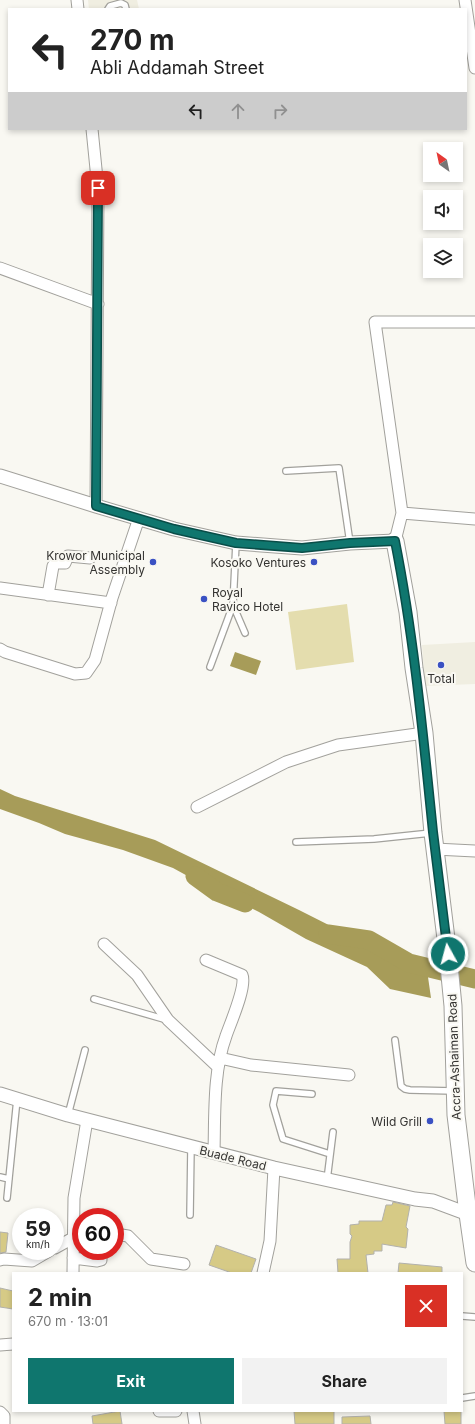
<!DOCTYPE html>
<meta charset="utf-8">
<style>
body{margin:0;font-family:Inter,sans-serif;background:#f2f2f2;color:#222;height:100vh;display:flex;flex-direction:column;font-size:15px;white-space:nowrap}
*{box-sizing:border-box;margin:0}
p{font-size:13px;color:#767676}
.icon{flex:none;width:22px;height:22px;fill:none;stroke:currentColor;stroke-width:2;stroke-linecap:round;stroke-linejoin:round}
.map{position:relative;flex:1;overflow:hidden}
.sheet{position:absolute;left:12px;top:1272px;width:451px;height:140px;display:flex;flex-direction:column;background:#fff;border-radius:0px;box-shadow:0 2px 6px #0003}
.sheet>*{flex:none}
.hud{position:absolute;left:8px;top:8px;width:459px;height:122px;border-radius:0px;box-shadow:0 2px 6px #0003;background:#fff;color:#222;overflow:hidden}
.needle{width:26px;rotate:327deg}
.tools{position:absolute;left:423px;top:142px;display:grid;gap:8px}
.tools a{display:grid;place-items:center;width:40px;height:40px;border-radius:0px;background:#fff;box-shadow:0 2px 6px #0003;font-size:20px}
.speed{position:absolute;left:12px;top:1208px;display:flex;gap:8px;font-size:20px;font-weight:700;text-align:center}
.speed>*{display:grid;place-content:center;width:52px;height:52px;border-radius:50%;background:#fff;box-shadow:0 2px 6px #0003;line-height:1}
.speed small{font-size:10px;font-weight:400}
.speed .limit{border:6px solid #d22;background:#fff;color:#111}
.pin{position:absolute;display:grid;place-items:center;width:34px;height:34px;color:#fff;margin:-17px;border-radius:8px;box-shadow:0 2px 6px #0006}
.me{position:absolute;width:44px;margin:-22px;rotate:353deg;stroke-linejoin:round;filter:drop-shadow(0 0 3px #0008)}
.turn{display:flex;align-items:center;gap:14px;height:84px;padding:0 16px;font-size:18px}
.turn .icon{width:52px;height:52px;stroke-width:2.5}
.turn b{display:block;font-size:28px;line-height:34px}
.lanes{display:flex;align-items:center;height:38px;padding:0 16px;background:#0003;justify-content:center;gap:20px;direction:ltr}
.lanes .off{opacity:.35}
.round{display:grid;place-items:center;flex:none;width:42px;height:42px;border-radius:0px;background:#f2f2f2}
.headline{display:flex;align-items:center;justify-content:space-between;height:68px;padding:0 16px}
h1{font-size:24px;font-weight:700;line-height:30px}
.action{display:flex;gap:8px;margin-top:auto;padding:8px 16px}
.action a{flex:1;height:46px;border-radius:0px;background:#0f766e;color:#fff;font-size:16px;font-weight:700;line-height:46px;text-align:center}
.action a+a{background:#f2f2f2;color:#222}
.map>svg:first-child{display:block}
.built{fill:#f0eee1}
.green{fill:#e4ddae}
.water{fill:#a79c59}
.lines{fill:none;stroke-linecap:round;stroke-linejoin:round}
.river{stroke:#a79c59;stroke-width:19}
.building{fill:#d6ca86;stroke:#b2b1ac}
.service-casing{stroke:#a2a19c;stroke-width:8}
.minor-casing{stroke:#a2a19c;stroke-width:13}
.tertiary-casing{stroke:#a2a19c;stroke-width:15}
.primary-casing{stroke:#a2a19c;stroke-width:19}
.service{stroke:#fff;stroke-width:5.5}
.minor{stroke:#fff;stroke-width:11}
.tertiary{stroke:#fff;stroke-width:13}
.primary{stroke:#fff;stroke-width:17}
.route-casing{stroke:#0a4d48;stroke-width:10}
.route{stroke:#0f766e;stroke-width:7}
.poi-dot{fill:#3a51c3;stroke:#f9f8f2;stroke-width:1.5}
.labels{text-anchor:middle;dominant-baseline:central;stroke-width:4;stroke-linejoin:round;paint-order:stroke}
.poi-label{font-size:12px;fill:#343331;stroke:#f9f8f2;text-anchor:end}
.street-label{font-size:12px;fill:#343331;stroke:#f9f8f2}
</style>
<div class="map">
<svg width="475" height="1424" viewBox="0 0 475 1424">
<rect width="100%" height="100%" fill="#f9f8f2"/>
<path class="built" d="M88,0H137L139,9H89Z
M475,642V684L425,686L422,645Z"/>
<path class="green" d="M347,604L354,662L296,670L288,612Z"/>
<path class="water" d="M235,652L261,661L256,675L230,666Z
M0,789L15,796L155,840L299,910L394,958L428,977L431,998L390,989L367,967L306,939L259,912L204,885L173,868L123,850L65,834L39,823L0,809Z"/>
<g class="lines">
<path class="river" d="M195,876L217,892L245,903
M328,934L369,940L409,963L475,979"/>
</g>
<path class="building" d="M393,1202L410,1206L406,1227L408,1229L406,1248L382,1244V1251H374V1254L366,1255L368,1273H338L337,1259H350V1242L352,1236L350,1234V1225L359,1224V1221H382L386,1205H392Z
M0,1232L8,1233L6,1252L0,1253Z
M216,1245L256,1259L251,1273H232L209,1265Z
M399,1263L442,1267V1273H398Z
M0,1288L13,1291V1309L0,1307Z
M120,1411L122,1424H93L92,1416Z
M294,1411H334V1424H295Z
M444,1411H461V1424H445Z
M370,1416L371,1424H342V1417Z"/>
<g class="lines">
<defs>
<path id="service" d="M108,9L110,6L121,3L125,5L126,9
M286,471L339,468L350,543
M233,605L245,633
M210,667L233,605L236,543
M296,842L374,839L431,833
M94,999L167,1020
M395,1040L401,1086L405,1089L410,1090L454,1091
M312,1094L276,1091L273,1105L283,1139L330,1154
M68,1115L85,1050
M0,1177L9,1179
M327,1180L333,1132
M7,1198L17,1099
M190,1215L191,1147
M462,1316L475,1317
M462,1398L475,1396"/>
<path id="minor" d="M77,0L78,9
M465,0L475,68
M92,129L98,189L96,506
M0,268L98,304
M402,513L475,519
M395,541L402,513L375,322H475
M0,588L111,603
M48,595L53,566L55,563H65L68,556L90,558
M0,649L5,652L75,674L86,673L95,660L112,598L139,518
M197,807L286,762L338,745L424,733
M435,849L475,851
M104,944L137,975L168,1020L218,1067
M206,960L242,975C247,986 230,1024 226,1036C213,1071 215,1115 214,1152
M220,1058L251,1065L349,1075
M115,1234L128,1236L151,1259L184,1264
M55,1248L73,1238
M73,1258L97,1261L101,1260V1251
M0,1260L4,1259L32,1261L49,1251
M73,1273L74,1198L87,1120
M263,1273L270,1241L274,1168
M0,1345L13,1344
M159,1411H176
M193,1411L195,1424
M0,1412L4,1416V1424"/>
<path id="tertiary" d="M0,476L96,506L174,529L236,543L302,548L350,543L395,541
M0,1094L68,1115L274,1168L415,1199L433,1201L468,1214"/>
<path id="primary" d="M395,541L408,612L414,668L424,733L433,833L448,955L453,1006L456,1115L468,1214L475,1263"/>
</defs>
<use href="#service" class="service-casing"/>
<use href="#minor" class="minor-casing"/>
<use href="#tertiary" class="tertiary-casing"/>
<use href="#primary" class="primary-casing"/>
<use href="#service" class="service"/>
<use href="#minor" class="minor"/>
<use href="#tertiary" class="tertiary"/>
<use href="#primary" class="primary"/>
</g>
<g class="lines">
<defs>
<path id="route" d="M98,188L96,506L174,529L236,543L302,548L350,543L395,541C414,637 423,734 433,832C438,873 443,914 448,954"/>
</defs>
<use href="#route" class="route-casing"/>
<use href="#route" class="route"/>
</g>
<g class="poi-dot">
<circle cx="153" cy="562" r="4"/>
<circle cx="314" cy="562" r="4"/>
<circle cx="204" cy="599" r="4"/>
<circle cx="441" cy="665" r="4"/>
<circle cx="430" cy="1121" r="4"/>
</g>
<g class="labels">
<g class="poi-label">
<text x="145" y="555">Krowor Municipal<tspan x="145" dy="14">Assembly</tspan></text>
<text x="306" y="562">Kosoko Ventures</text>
<text x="212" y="592" text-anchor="start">Royal<tspan x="212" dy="14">Ravico Hotel</tspan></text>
<text x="441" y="678" text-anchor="middle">Total</text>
<text x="422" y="1121">Wild Grill</text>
</g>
<g class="street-label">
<text transform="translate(454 1057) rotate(-92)">Accra-Ashaiman Road</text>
<text transform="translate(233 1158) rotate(14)">Buade Road</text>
</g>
</g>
</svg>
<div class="tools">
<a><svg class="needle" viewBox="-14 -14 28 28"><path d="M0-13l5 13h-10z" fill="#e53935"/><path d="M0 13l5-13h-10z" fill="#767676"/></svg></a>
<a><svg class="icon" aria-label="sound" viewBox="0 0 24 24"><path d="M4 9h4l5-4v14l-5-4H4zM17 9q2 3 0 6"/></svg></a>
<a><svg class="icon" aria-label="layers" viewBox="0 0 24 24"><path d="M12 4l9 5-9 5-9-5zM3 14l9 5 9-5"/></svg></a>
</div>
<div class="speed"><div>59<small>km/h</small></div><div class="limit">60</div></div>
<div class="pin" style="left:98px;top:188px;background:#d93025"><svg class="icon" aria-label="arrive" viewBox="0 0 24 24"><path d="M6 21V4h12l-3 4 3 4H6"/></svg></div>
<svg class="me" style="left:448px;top:954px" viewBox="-20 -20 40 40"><circle r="17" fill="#0f766e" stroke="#fff" stroke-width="3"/><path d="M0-11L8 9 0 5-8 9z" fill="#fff"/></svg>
<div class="hud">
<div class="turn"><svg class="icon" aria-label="left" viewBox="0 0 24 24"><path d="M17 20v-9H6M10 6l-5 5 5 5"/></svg><div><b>270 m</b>Abli Addamah Street</div></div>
<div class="lanes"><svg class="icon" aria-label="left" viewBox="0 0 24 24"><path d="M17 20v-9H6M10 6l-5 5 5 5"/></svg><svg class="icon off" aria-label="ahead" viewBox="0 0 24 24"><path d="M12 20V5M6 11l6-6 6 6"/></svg><svg class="icon off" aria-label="right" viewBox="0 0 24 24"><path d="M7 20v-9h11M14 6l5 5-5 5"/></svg></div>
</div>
<section class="sheet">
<div class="headline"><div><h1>2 min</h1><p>670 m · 13:01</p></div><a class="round" style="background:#d93025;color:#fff"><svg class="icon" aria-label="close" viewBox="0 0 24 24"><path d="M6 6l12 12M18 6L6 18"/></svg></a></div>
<div class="action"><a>Exit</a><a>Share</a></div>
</section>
</div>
